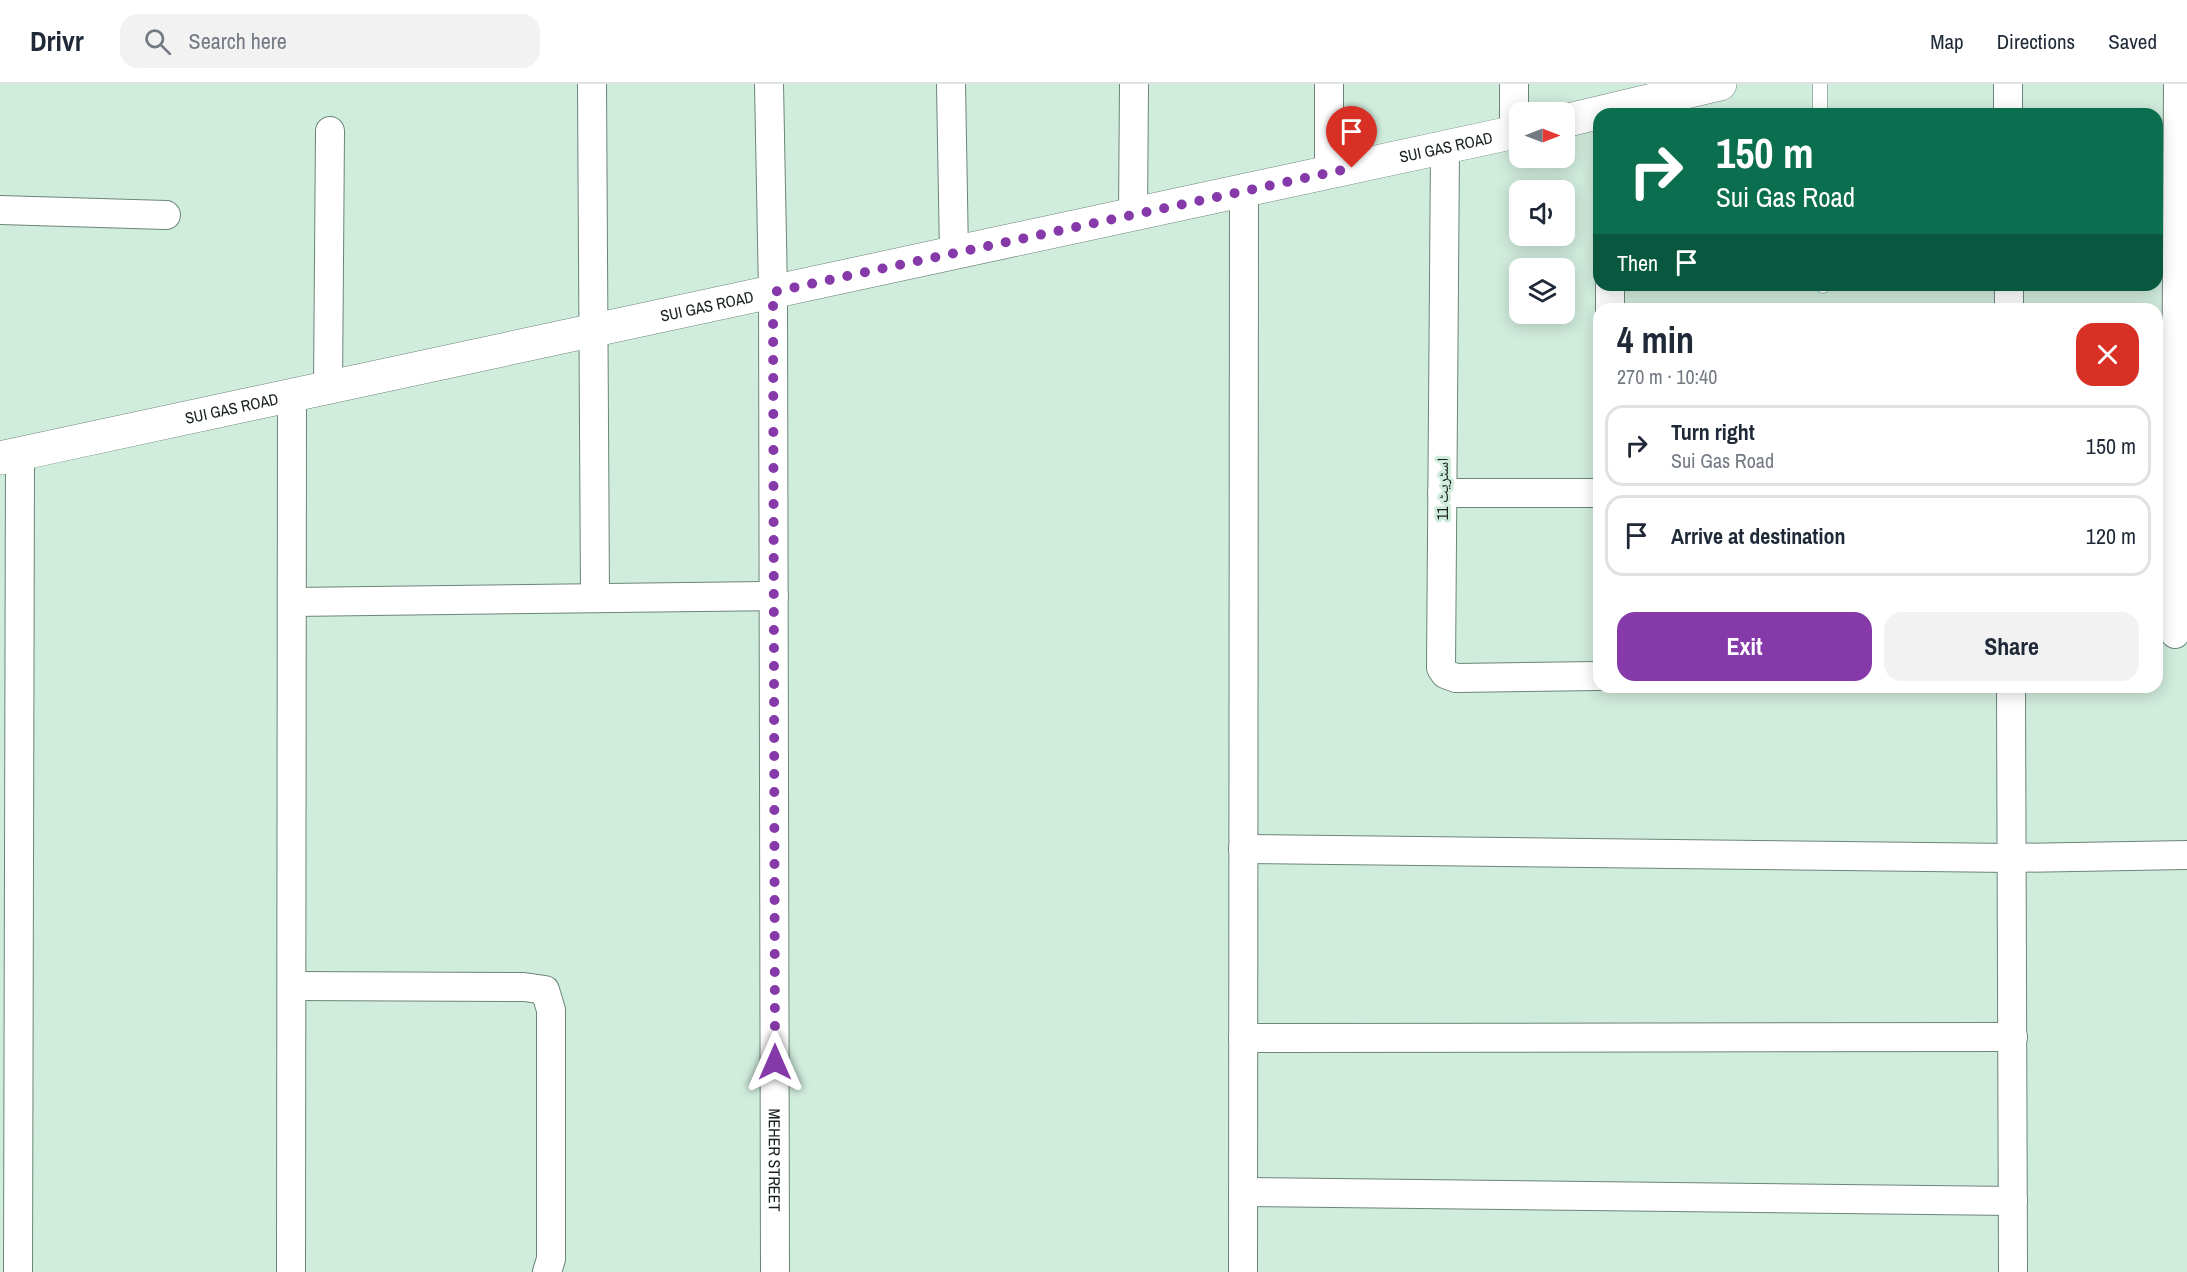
<!DOCTYPE html>
<meta charset="utf-8">
<style>
body{margin:0;font-family:"Archivo Narrow","Noto Naskh Arabic",sans-serif;background:#f2f2f3;color:#1f2937;height:100vh;display:flex;flex-direction:column;font-size:22px;white-space:nowrap}
*{box-sizing:border-box;margin:0}
p{font-size:20px;color:#747a83}
.icon{flex:none;width:33px;height:33px;fill:none;stroke:currentColor;stroke-width:2;stroke-linecap:round;stroke-linejoin:round}
.map{position:relative;flex:1;overflow:hidden}
.sheet{position:absolute;left:1593px;top:219px;width:570px;height:390px;display:flex;flex-direction:column;background:#fff;border-radius:18px;box-shadow:0 3px 15px #0003}
.sheet>*{flex:none}
.guide{position:absolute;left:1593px;top:24px;width:570px;height:183px;border-radius:18px;box-shadow:0 3px 15px #0003;background:#0b6e4f;color:#fff;overflow:hidden}
.needle{width:39px;rotate:90deg}
.controls{position:absolute;left:1509px;top:18px;display:grid;gap:12px}
.controls a{display:grid;place-items:center;width:66px;height:66px;border-radius:12px;background:#fff;box-shadow:0 3px 15px #0003;font-size:30px}
.pin{position:absolute;display:grid;place-items:center;width:51px;height:51px;color:#fff;margin:-62px -26px;border-radius:50% 50% 50% 0;rotate:-45deg;box-shadow:0 0 6px #0007}
.pin .icon{rotate:45deg}
.me{position:absolute;width:66px;margin:-33px;rotate:0deg;stroke-linejoin:round;filter:drop-shadow(0 0 4px #0008)}
.turn{display:flex;align-items:center;gap:21px;height:126px;padding:0 24px;font-size:27px}
.turn .icon{width:78px;height:78px;stroke-width:2.5}
.turn b{display:block;font-size:42px;line-height:51px}
.then{display:flex;align-items:center;height:57px;padding:0 24px;background:#0003;gap:12px;font-size:22px}
.round{display:grid;place-items:center;flex:none;width:63px;height:63px;border-radius:18px;background:#f2f2f3}
.headline{display:flex;align-items:center;justify-content:space-between;height:102px;padding:0 24px}
h1{font-size:36px;font-weight:700;line-height:45px}
.button{display:flex;gap:12px;margin-top:auto;padding:12px 24px}
.button a{flex:1;height:69px;border-radius:18px;background:#8639a9;color:#fff;font-size:24px;font-weight:700;line-height:69px;text-align:center}
.button a+a{background:#f2f2f3;color:#1f2937}
ul{padding:0;list-style:none}
li{display:flex;align-items:center;gap:18px;height:81px;margin:0 12px 9px;padding:0 12px;border:3px solid #e0e1e3;border-radius:18px}
li div{flex:1}
li b{display:block;font-size:22px}
li em{font-style:normal}
header{display:flex;align-items:center;gap:36px;box-sizing:border-box;height:84px;padding:0 30px;background:#fff;border-bottom:2px solid #e0e1e3}
header strong{font-size:28px}
nav{display:flex;gap:33px;margin-inline-start:auto;font-size:21px}
.search{width:420px;height:54px;background:#f2f2f3;display:flex;align-items:center;gap:15px;box-sizing:border-box;padding:0 21px;border-radius:18px;color:#747a83;font-size:22px}
.map>svg:first-child{display:block}
.lines{fill:none;stroke-linecap:round;stroke-linejoin:round}
.service-casing{stroke:#6c8578;stroke-width:15}
.minor-casing{stroke:#6c8578;stroke-width:30}
.tertiary-casing{stroke:#6c8578;stroke-width:34}
.service{stroke:#fff;stroke-width:14}
.minor{stroke:#fff;stroke-width:28}
.tertiary{stroke:#fff;stroke-width:33}
.route{stroke:#8639a9;stroke-width:10;stroke-dasharray:0 18}
.labels{text-anchor:middle;dominant-baseline:central;stroke-width:6;stroke-linejoin:round;paint-order:stroke}
.street-label{font-size:16px;fill:#18221d;stroke:#d0ecdd}
</style>
<header>
<strong>Drivr</strong>
<div class="search"><svg class="icon" aria-label="search" viewBox="0 0 24 24"><circle cx="10" cy="10" r="6"/><path d="M15 15l6 6"/></svg>Search here</div>
<nav><a>Map</a><a>Directions</a><a>Saved</a></nav>
</header>
<div class="map">
<svg width="2187" height="1188" viewBox="0 0 2187 1188">
<rect width="100%" height="100%" fill="#d0ecdd"/>
<g class="lines">
<defs>
<path id="service" d="M1820,0V30
M1823,201V202"/>
<g id="minor">
<path d="M592,0L595,512"/>
<path id="s1" d="M769,0L773,208L775,1188"/>
<path d="M951,0L954,170"/>
<path d="M1329,0V89"/>
<path d="M2008,0V30"/>
<path d="M1514,49V0"/>
<path d="M1445,64L1441,584L1445,590L1456,594L1599,592"/>
<path d="M0,126L166,131"/>
<path d="M1133,132L1134,0"/>
<path d="M1610,201V225"/>
<path d="M2009,201V225"/>
<path d="M328,305L330,47"/>
<path d="M1442,409H1599"/>
<path d="M292,518L774,512"/>
<path d="M2175,550L2178,0"/>
<path d="M2011,603L2013,1188"/>
<path d="M1243,765L2011,774L2187,771"/>
<path d="M292,902L524,903L545,906L551,926V1175L547,1188"/>
<path d="M1243,954L2013,953"/>
<path d="M1243,1108L2013,1117"/>
<path d="M18,1188L20,369"/>
<path d="M291,1188L292,312"/>
<path d="M1243,1188L1244,109"/>
</g>
<g id="tertiary">
<path d="M1564,37L1720,0"/>
<path id="s2" d="M0,374L1520,47"/>
</g>
</defs>
<use href="#service" class="service-casing"/>
<use href="#minor" class="minor-casing"/>
<use href="#tertiary" class="tertiary-casing"/>
<use href="#service" class="service"/>
<use href="#minor" class="minor"/>
<use href="#tertiary" class="tertiary"/>
</g>
<g class="lines">
<path class="route" d="M775,978L773,208L1352,84"/>
</g>
<g class="labels">
<g class="street-label">
<text stroke="none"><textPath href="#s2" startOffset="1479">SUI GAS ROAD</textPath></text>
<text stroke="none"><textPath href="#s2" startOffset="723">SUI GAS ROAD</textPath></text>
<text stroke="none"><textPath href="#s2" startOffset="237">SUI GAS ROAD</textPath></text>
<text transform="translate(1442 405) rotate(-90)">اسٹریٹ 11</text>
<text stroke="none"><textPath href="#s1" startOffset="1076">MEHER STREET</textPath></text>
</g>
</g>
</svg>
<div class="controls">
<a><svg class="needle" viewBox="-14 -14 28 28"><path d="M0-13l5 13h-10z" fill="#e53935"/><path d="M0 13l5-13h-10z" fill="#747a83"/></svg></a>
<a><svg class="icon" aria-label="sound" viewBox="0 0 24 24"><path d="M4 9h4l5-4v14l-5-4H4zM17 9q2 3 0 6"/></svg></a>
<a><svg class="icon" aria-label="layers" viewBox="0 0 24 24"><path d="M12 4l9 5-9 5-9-5zM3 14l9 5 9-5"/></svg></a>
</div>
<div class="pin" style="left:1352px;top:84px;background:#d93025"><svg class="icon" aria-label="arrive" viewBox="0 0 24 24"><path d="M6 21V4h12l-3 4 3 4H6"/></svg></div>
<svg class="me" style="left:775px;top:978px" viewBox="-20 -20 40 40"><path d="M0-17L14 15 0 8-14 15z" fill="#8639a9" stroke="#fff" stroke-width="4"/></svg>
<div class="guide">
<div class="turn"><svg class="icon" aria-label="right" viewBox="0 0 24 24"><path d="M7 20v-9h11M14 6l5 5-5 5"/></svg><div><b>150 m</b>Sui Gas Road</div></div>
<div class="then">Then<svg class="icon" aria-label="arrive" viewBox="0 0 24 24"><path d="M6 21V4h12l-3 4 3 4H6"/></svg></div>
</div>
<section class="sheet">
<div class="headline"><div><h1>4 min</h1><p>270 m · 10:40</p></div><a class="round" style="background:#d93025;color:#fff"><svg class="icon" aria-label="close" viewBox="0 0 24 24"><path d="M6 6l12 12M18 6L6 18"/></svg></a></div>
<ul>
<li><svg class="icon" aria-label="right" viewBox="0 0 24 24"><path d="M7 20v-9h11M14 6l5 5-5 5"/></svg><div><b>Turn right</b><p>Sui Gas Road</p></div><em>150 m</em></li>
<li><svg class="icon" aria-label="arrive" viewBox="0 0 24 24"><path d="M6 21V4h12l-3 4 3 4H6"/></svg><div><b>Arrive at destination</b></div><em>120 m</em></li>
</ul>
<div class="button"><a>Exit</a><a>Share</a></div>
</section>
</div>
